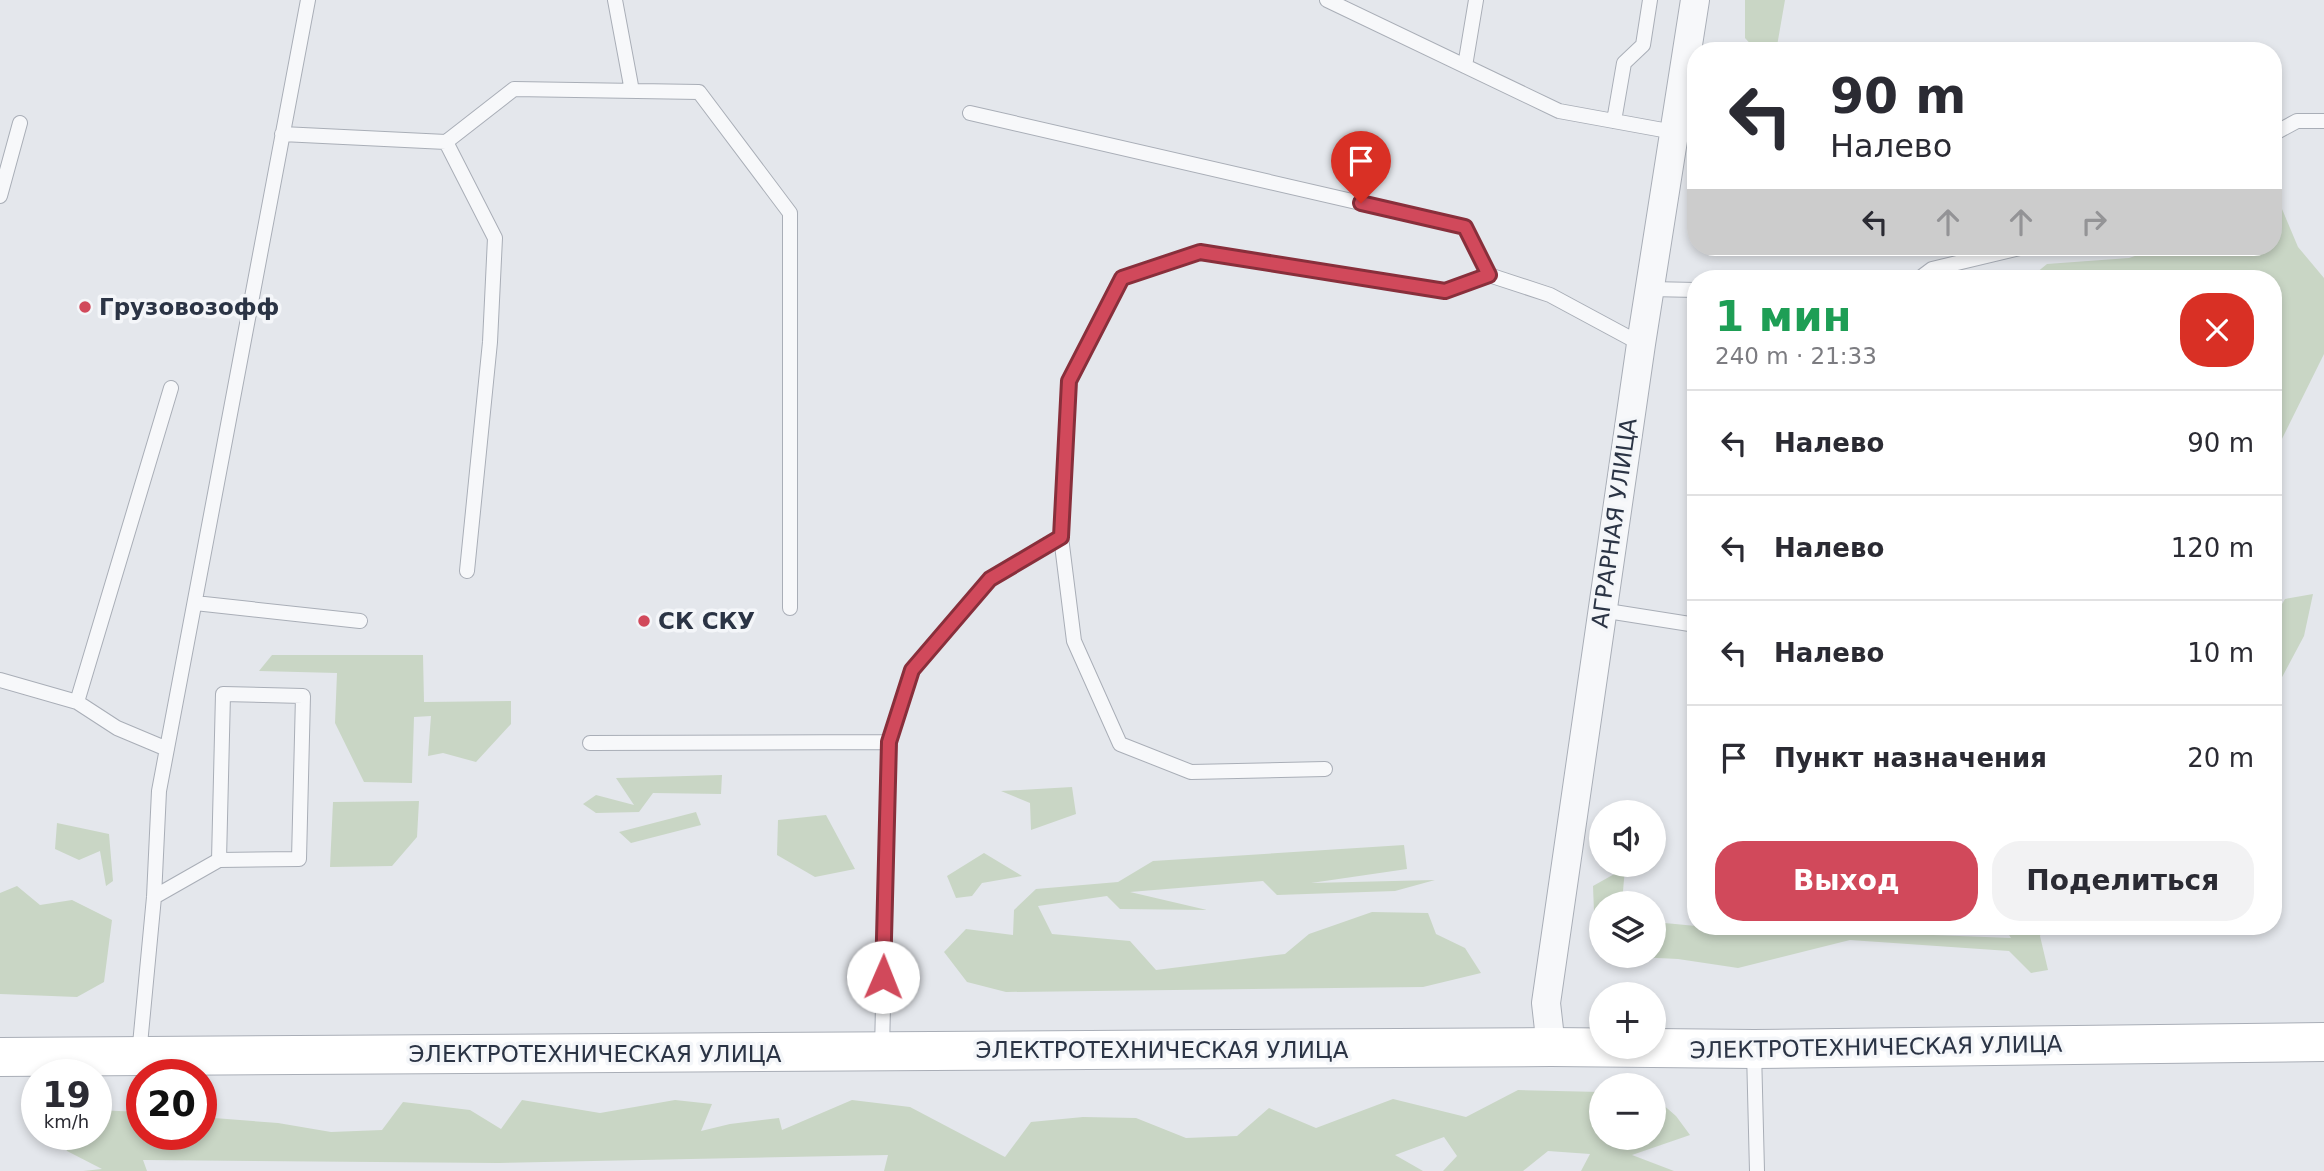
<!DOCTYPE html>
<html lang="ru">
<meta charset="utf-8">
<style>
body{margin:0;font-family:"DejaVu Sans",sans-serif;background:#f2f2f3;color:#2b2b33;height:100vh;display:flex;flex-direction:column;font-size:26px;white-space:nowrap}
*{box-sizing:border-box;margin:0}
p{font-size:23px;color:#7c7c81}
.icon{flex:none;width:38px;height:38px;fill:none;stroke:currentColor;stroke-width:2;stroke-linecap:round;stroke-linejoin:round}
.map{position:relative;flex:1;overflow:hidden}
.details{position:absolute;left:1687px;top:270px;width:595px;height:665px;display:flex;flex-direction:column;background:#fff;border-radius:28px;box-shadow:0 4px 10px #0003}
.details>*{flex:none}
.banner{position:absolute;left:1687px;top:42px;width:595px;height:214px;border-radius:28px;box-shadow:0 4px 10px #0003;background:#fff;color:#2b2b33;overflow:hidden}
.tools{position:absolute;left:1589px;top:800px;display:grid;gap:14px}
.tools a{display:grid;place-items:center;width:77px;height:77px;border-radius:50%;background:#fff;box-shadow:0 4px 10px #0003;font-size:35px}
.speed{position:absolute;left:21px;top:1059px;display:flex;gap:14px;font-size:35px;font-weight:700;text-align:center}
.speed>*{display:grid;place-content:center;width:91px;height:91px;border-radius:50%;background:#fff;box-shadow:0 4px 10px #0003;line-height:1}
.speed small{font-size:18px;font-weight:400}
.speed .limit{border:10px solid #d22;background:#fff;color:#111}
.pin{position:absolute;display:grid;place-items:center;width:60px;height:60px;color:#fff;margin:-72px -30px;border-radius:50% 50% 50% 0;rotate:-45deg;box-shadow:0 0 7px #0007}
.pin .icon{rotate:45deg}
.me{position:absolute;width:77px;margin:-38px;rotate:1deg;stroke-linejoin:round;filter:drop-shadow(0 0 5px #0008)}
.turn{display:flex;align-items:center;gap:24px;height:147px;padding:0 28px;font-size:32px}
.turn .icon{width:91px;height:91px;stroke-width:2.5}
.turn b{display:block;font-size:49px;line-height:60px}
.lanes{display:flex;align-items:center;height:66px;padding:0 28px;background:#0003;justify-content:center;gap:35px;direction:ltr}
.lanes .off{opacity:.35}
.round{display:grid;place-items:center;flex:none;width:74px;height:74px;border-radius:28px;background:#f2f2f3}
.overview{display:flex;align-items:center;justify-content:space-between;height:119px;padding:0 28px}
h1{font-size:42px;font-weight:800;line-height:52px;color:#1e9e55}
.button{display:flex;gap:14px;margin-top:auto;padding:14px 28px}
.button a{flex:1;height:80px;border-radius:28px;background:#d1495b;color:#fff;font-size:28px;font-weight:800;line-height:80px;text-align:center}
.button a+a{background:#f2f2f3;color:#2b2b33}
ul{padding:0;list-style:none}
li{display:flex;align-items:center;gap:21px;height:105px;padding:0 28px;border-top:2px solid #e1e1e2}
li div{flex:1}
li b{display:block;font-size:26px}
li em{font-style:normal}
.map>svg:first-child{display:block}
.green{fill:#c9d6c5}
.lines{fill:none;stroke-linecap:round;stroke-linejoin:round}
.lane-casing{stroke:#a9aeb7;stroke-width:16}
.street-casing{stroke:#a9aeb7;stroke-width:30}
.secondary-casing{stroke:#a9aeb7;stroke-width:40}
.lane{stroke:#f7f8fa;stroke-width:14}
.street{stroke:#f7f8fa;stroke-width:28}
.secondary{stroke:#fff;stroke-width:38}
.route-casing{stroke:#882f3b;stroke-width:18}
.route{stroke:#d1495b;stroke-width:12}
.poi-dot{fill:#d1495b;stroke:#f4f6f9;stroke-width:2.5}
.labels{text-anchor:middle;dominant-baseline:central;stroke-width:7;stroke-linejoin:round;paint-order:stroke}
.poi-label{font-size:23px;font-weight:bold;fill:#2b3445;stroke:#f4f6f9;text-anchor:start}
.street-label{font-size:23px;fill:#2b3445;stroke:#f4f6f9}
</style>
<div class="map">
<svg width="2324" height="1171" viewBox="0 0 2324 1171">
<rect width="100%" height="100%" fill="#e4e7ec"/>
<path class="green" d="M1745,0H1785L1777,46L1774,51H1757L1745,38Z
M2281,164L2282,209L2298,247L2324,278V354L2273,457V278H2030L2047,264L2129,258L2161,247H2273V165Z
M2313,594L2304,636L2273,694V619L2285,599Z
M272,655H423L424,702L511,701V724L476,762L443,753L428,756L431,716L414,717L412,783L364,782L335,723L337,673L259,671Z
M722,775L721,794L653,793L639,812L596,813L583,804L596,795L634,805L616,778Z
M1072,787L1076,814L1031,830L1030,803L1001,791Z
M419,801L417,837L392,866L330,867L333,802Z
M696,812L701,825L631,843L619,832Z
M826,815L855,869L815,877L777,855L778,820Z
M57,823L109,834L113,881L106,886L100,851L79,860L55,849Z
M1404,845L1407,869L1311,883L1435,880L1395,891L1277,895L1263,881L1130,892L1207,910L1120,909L1107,896L1038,906L1052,934L1130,941L1156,970L1285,954L1309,934L1372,912L1428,913L1436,934L1465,948L1481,973L1423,987L1006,992L967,982L944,952L966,929L1013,935L1014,910L1036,889L1118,882L1153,861Z
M984,853L1022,876L982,883L972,896L956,898L947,876Z
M1625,868L1622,903H1601V943L1595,938L1593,886Z
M17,886L40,905L72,900L112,920L104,982L77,997L0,994V893Z
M1654,922L1696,926L2011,938L2004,927L1980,926H2044L2040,936L2048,970L2031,973L2009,951L1850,940L1738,968L1678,959L1617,956H1654Z
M1518,1090L1601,1092V1138H1654V1097L1676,1116L1690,1135L1632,1155L1674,1171H1581L1590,1154L1548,1151L1523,1171H1443L1457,1156L1444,1137L1395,1155L1423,1171H884L888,1155L498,1163L143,1160L147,1171H83L102,1169L67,1151L58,1135L96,1134V1110L142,1112V1134H201V1117L278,1123L331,1132L382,1130L403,1102L470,1110L501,1129L522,1100L600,1113L675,1100L712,1104L701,1131L730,1124L779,1118L782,1130L852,1100L910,1107L1005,1157L1031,1122L1083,1117L1136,1118L1186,1138L1237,1136L1269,1108L1316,1128L1393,1099L1466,1117Z"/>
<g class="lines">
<defs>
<path id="lane" d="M615,0L632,91
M1327,0L1559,111L1674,132
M1465,66L1476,0
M970,113L1465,227L1489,275
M1614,121L1624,63L1643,45L1650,0
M282,134L446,142L495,238L490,342L467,571
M2273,134L2297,121H2324
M446,142L514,89L699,92L790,213V608
M0,196L20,123
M1920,278L1932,269L2024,247
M1650,289L1696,290
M195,603L360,621
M1601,610L1696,625
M0,680L77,702L171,388
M77,702L117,728L167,749
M590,743L889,742
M1325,769L1191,772L1120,744L1074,641L1061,537L1069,381L1122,278L1200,252L1445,291L1489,275L1550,295L1641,344
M154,897L219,860L223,694L303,696L299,859L219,860
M882,1050L889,742L912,670L990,579L1061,537
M1754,1051L1757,1171
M139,1055L154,897L159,791L308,0"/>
<path id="street" d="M1551,1047L1546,1003L1641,344L1695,0"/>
<path id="secondary" d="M0,1057L1551,1047L1754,1049L2324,1042"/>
</defs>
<use href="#lane" class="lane-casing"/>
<use href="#street" class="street-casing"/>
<use href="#secondary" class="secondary-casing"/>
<use href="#lane" class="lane"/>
<use href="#street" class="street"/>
<use href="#secondary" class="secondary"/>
</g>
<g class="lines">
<defs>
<path id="route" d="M883,977L889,742L912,670L990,579L1061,537L1069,381L1122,278L1200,252L1445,291L1489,275L1465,227L1361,203"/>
</defs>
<use href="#route" class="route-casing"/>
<use href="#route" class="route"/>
</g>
<g class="poi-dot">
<circle cx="85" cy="307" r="7"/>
<circle cx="644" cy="621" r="7"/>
</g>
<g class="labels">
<g class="poi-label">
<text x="99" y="307">Грузовозофф</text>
<text x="658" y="621">СК СКУ</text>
</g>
<g class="street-label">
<text transform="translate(1614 523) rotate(-82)">АГРАРНАЯ УЛИЦА</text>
<text transform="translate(1876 1047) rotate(-1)">ЭЛЕКТРОТЕХНИЧЕСКАЯ УЛИЦА</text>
<text x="1162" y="1050">ЭЛЕКТРОТЕХНИЧЕСКАЯ УЛИЦА</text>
<text x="595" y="1054">ЭЛЕКТРОТЕХНИЧЕСКАЯ УЛИЦА</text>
</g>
</g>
</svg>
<div class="tools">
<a><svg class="icon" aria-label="sound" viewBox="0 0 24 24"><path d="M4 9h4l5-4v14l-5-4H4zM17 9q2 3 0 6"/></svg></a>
<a><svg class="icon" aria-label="layers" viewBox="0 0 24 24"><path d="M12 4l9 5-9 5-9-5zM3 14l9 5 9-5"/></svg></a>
<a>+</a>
<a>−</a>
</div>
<div class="speed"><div>19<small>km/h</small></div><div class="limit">20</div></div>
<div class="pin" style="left:1361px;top:203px;background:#d93025"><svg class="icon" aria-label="arrive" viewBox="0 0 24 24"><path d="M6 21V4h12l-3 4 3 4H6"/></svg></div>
<svg class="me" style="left:883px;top:977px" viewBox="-20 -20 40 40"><circle r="19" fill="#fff"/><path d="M0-13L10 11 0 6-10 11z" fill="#d1495b"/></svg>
<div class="banner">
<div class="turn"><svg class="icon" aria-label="left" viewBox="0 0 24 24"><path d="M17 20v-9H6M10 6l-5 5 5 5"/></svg><div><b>90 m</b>Налево</div></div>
<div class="lanes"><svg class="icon" aria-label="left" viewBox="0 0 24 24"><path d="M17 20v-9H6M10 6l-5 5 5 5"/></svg><svg class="icon off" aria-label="ahead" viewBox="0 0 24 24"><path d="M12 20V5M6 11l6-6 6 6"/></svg><svg class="icon off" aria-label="ahead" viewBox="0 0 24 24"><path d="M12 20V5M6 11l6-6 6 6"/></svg><svg class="icon off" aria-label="right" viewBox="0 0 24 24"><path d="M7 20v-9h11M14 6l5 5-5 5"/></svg></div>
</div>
<section class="details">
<div class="overview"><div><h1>1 мин</h1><p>240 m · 21:33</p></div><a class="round" style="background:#d93025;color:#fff"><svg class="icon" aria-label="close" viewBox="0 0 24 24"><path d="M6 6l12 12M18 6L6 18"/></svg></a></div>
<ul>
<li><svg class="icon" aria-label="left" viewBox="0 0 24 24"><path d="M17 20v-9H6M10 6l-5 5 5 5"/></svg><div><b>Налево</b></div><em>90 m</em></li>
<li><svg class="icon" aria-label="left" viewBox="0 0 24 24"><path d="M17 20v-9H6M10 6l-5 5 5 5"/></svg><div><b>Налево</b></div><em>120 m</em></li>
<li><svg class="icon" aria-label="left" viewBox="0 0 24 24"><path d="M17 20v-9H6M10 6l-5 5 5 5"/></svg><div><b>Налево</b></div><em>10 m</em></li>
<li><svg class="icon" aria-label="arrive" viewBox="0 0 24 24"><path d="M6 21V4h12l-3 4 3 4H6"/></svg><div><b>Пункт назначения</b></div><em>20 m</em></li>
</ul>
<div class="button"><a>Выход</a><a>Поделиться</a></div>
</section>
</div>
